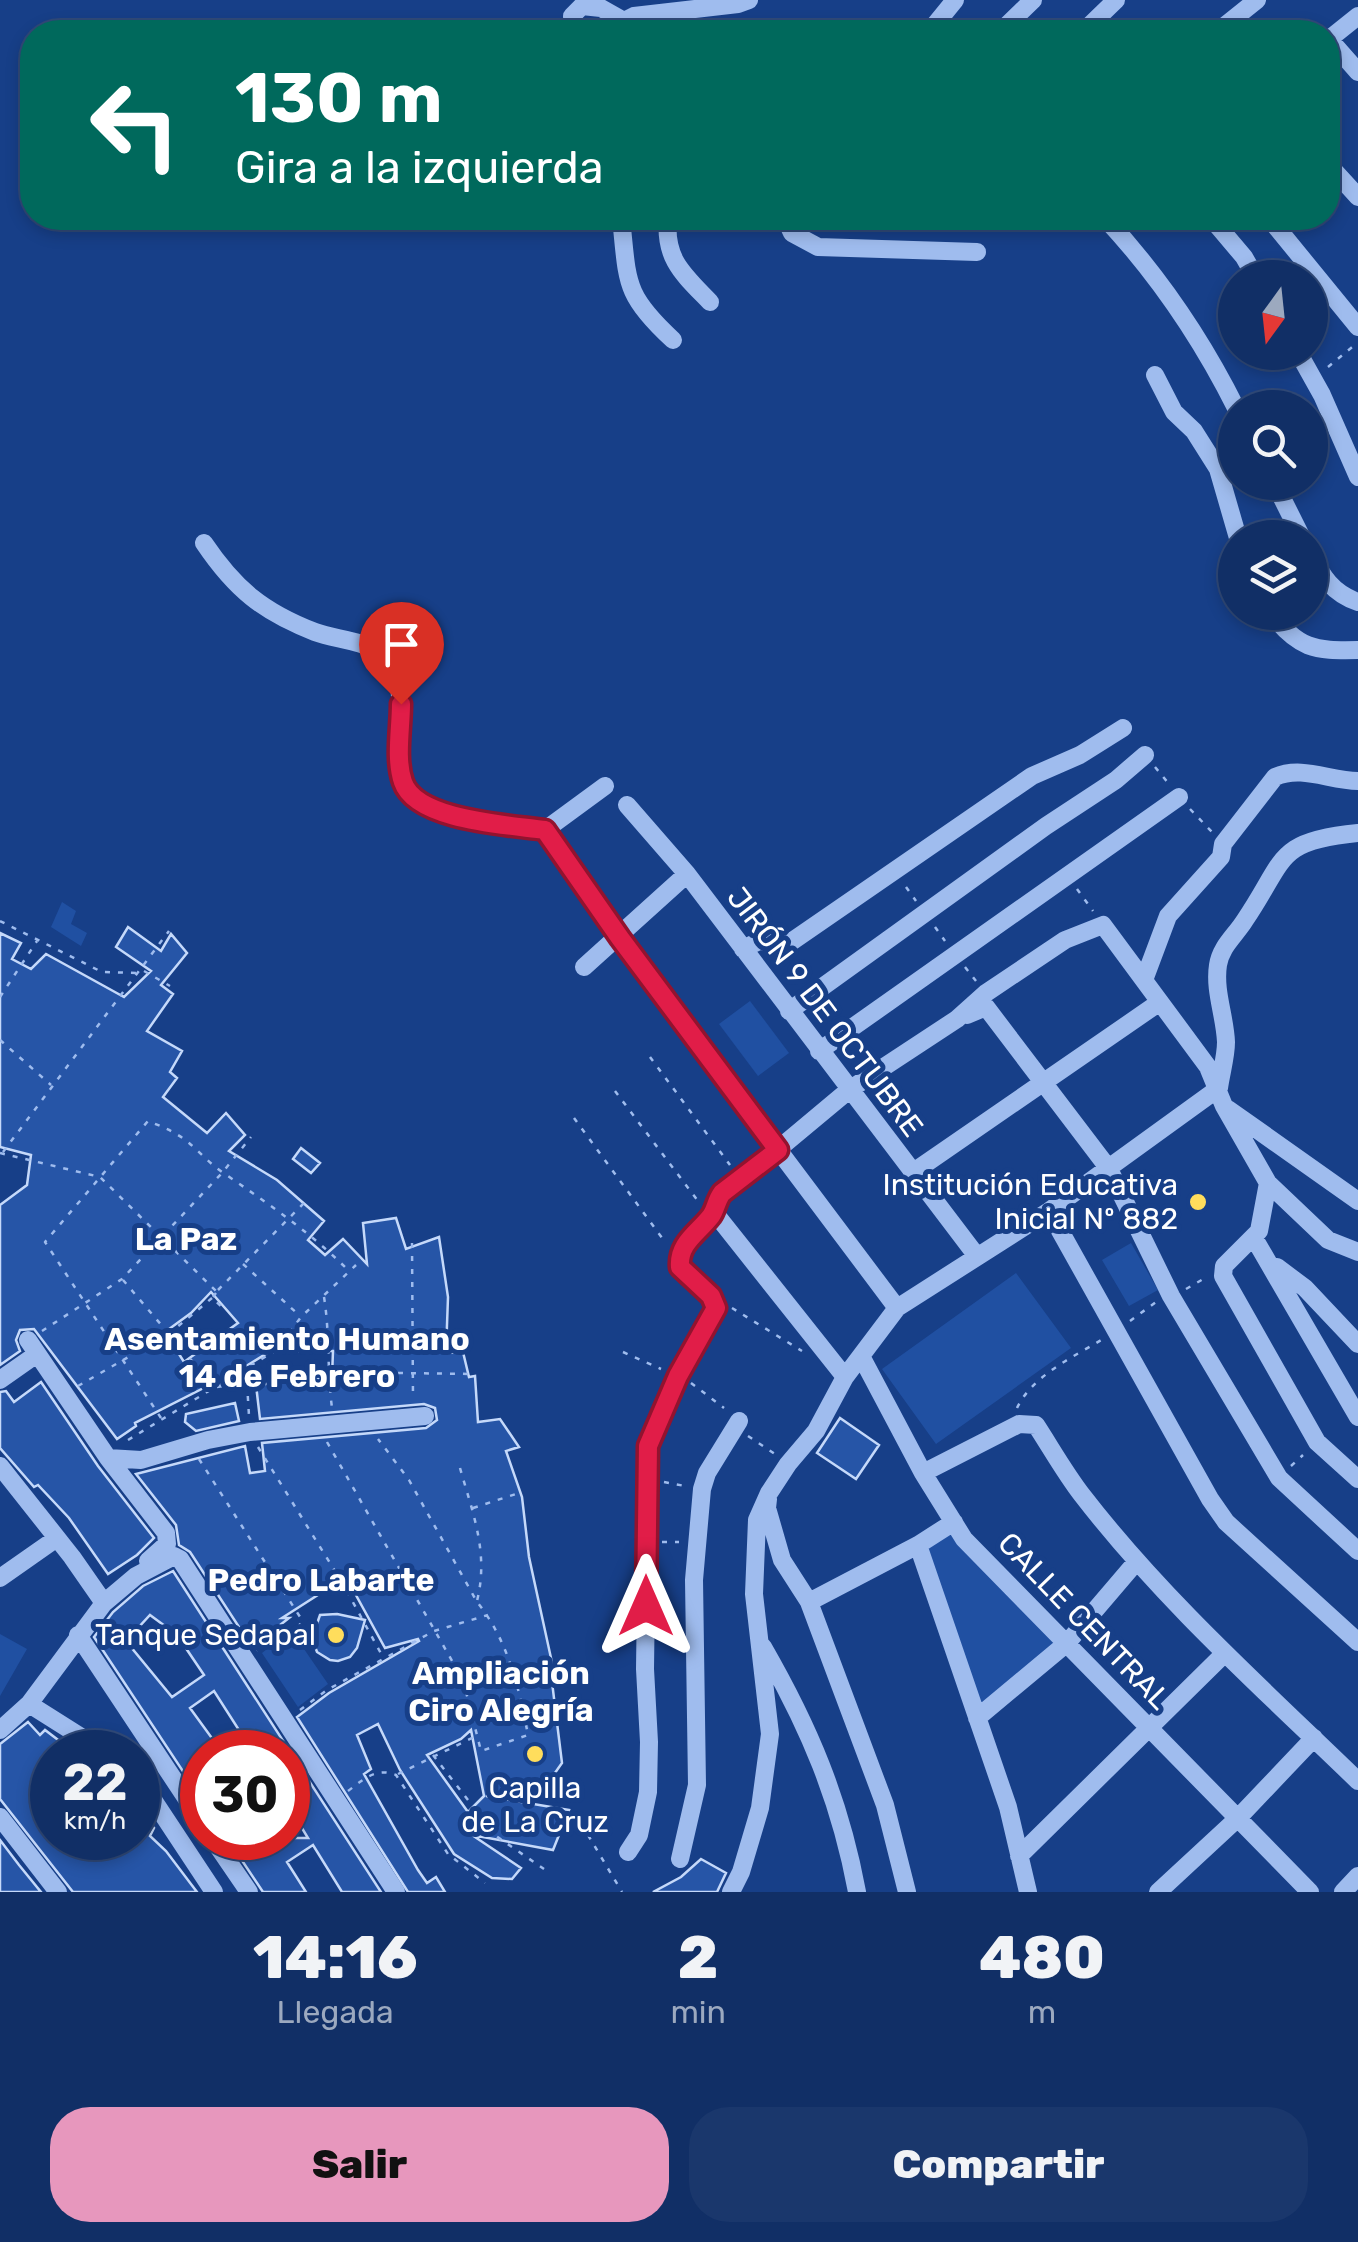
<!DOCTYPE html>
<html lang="es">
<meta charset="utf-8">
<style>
body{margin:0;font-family:Rubik,sans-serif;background:#1a376c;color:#f1f3f6;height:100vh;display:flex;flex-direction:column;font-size:38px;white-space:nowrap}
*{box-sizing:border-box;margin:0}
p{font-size:32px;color:#9ca9bf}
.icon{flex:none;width:55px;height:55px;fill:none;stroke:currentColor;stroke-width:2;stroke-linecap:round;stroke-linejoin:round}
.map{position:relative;height:1892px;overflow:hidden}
.side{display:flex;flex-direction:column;background:#112f66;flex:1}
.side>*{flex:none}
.guide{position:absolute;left:20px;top:20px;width:1320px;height:210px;border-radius:40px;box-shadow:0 5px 15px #0003,0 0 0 2px #304a7a;background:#00695c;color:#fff;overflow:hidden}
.needle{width:65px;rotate:195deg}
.buttons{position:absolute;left:1218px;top:260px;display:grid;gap:20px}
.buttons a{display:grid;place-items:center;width:110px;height:110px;border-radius:50%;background:#112f66;box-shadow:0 5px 15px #0003,0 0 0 2px #304a7a;font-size:50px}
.speed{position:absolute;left:30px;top:1730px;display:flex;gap:20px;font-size:50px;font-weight:700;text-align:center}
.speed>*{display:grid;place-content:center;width:130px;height:130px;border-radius:50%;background:#112f66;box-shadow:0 5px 15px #0003,0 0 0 2px #304a7a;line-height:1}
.speed small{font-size:25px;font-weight:400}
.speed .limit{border:15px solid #d22;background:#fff;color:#111}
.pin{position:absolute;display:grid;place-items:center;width:85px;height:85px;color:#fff;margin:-102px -42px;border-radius:50% 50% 50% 0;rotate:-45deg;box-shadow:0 0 10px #0007}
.pin .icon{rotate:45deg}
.me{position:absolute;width:110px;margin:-55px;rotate:0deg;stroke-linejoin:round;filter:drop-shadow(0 0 8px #0008)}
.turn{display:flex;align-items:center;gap:35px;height:210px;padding:0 50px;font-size:45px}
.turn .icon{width:130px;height:130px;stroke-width:2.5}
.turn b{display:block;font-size:70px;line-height:85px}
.eta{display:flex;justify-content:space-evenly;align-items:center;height:170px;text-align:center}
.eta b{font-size:60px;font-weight:800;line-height:70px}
.button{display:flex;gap:20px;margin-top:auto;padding:20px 50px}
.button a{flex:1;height:115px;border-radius:40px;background:#e797bd;color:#111;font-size:40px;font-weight:800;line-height:115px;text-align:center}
.button a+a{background:#1a376c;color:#f1f3f6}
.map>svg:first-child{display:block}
.green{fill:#2050a2}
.building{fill:#2655a7;stroke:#c5d9fa;stroke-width:2.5;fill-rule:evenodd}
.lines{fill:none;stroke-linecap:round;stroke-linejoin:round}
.path{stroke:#9fbcee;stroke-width:2.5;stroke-dasharray:5 8;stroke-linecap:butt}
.minor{stroke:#9fbcee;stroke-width:18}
.route-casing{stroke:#92132f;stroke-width:25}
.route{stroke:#e11d48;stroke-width:18}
.poi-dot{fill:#ffdd5c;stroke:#173f88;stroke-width:4}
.labels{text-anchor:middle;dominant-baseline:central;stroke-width:10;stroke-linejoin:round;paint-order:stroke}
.street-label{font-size:30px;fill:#fff;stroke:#173f88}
.poi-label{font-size:30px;fill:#fff;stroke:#173f88;text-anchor:end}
.neighbourhood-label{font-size:32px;font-weight:bold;fill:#fff;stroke:#173f88}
</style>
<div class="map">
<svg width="1358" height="1892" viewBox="0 0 1358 1892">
<rect width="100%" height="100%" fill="#173f88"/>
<path class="green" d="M62,902L76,911L71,924L87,933L81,946L51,927Z
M750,1001L789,1053L758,1076L719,1024Z
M1131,1243L1158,1290L1129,1306L1102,1260Z
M1016,1273L1071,1348L936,1444L882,1369Z
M952,1532L1056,1642L980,1709L925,1547Z
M291,1630L328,1684L298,1707L262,1653Z
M0,1634L27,1649L0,1696Z"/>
<path class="building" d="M128,927L161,951L171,934L187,953L161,985L173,994L147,1031L182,1051L170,1072L177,1078L163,1097L207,1133L226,1113L245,1135L229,1151L277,1180L324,1221L308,1240L325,1255L343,1239L367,1264L363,1223L396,1218L406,1249L439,1237L448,1297L446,1353L463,1352L469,1377L475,1376L478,1422L500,1419L519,1447L506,1451L522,1497L529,1557L556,1681L552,1682L562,1763L550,1780L486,1796L569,1810L553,1850L472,1835L521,1868L512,1879L492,1878L454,1854L400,1770L378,1724L357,1735L371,1769L364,1774L418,1870L427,1883L436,1877L445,1892H408L297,1717L329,1693L419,1641L418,1639L385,1648L346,1577L282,1618H289L252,1647L190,1552L179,1545L176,1525L136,1474L245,1446L250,1473L265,1471L262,1443L426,1428L437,1420L435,1408L424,1404L260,1419L256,1385L332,1377L333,1351H296L298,1334L243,1368L135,1423L136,1426L117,1439L34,1329L20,1330L16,1340L20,1351L0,1365V1205L27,1185L31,1155L0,1147V933L21,943L12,959L31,969L46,954L124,997L151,971L116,947ZM211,1292L238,1323L184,1362L165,1332L191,1313ZM471,1730L484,1796L468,1812L427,1755L461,1739Z
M301,1148L320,1163L311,1173L293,1159Z
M41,1382L98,1466L154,1538L137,1555L108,1574L69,1518L38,1485L34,1487L0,1448V1392L6,1391L14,1402Z
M235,1403L239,1421L196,1431L185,1422L186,1414Z
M840,1418L879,1445L856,1479L817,1453Z
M173,1571L381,1892H342L313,1845L287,1862L306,1892H263L227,1838H308L288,1805V1752H253L214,1691L190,1708L222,1752H202V1800L94,1637L113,1612L143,1586ZM150,1615L177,1635L204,1675L172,1697L126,1641Z
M337,1614L365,1620L357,1648L350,1657L338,1661L330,1660L317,1652L312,1638L320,1615Z
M28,1722L40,1735L45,1730L74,1752H52V1838H138V1810L154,1828L150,1836L166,1851L197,1892H73L0,1799V1744Z
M0,1840L19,1865L41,1892H0Z
M701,1859L726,1873L717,1892H653L681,1877Z"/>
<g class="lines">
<path class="path" d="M1328,367L1357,343
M1155,767L1169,784
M1190,809L1212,832
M906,887L916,901
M1077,889L1093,911
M0,921L102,972L136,973
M935,927L945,941
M965,967L976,981
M144,971L170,986
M0,997L37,941
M0,1040L51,1085
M650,1057L730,1165
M615,1091L698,1201
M574,1118L665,1242
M3,1152L169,931
M0,1153L100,1177L217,1292
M412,1243L413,1399
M243,1264L300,1316
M123,1280L215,1388
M1186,1289L1205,1278
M218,1290L305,1202
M216,1293L212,1298L222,1307
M324,1297C330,1334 327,1371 332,1408
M732,1308L802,1351
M1130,1321L1156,1302
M42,1331L122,1279L222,1173L251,1137
M623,1352L661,1369
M247,1383L249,1416
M691,1383L724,1408
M78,1386L170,1333L212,1298
M217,1387L327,1372L475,1374
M1017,1408C1032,1376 1073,1357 1103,1339
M161,1418L45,1242L148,1121C163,1127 176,1132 189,1143C201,1153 212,1166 225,1174C270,1205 310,1232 349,1271
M748,1436L775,1454
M128,1440L278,1349L301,1317L356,1265
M327,1442L463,1680L481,1751L528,1735C519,1688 508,1640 477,1602L409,1480L378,1439
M258,1447L343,1584L384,1659
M199,1459L302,1620L298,1628L257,1651
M1291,1466L1303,1455
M460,1468C473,1514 489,1553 477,1601
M664,1482L685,1486
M473,1508L522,1492
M662,1542H679
M300,1710L327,1690L434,1631L488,1615
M433,1755L496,1836L544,1869
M398,1774L476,1736
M348,1791C364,1779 376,1767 396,1775L448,1854L485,1883
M588,1835L622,1892"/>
<path class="minor" d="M573,32L572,16L582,6L601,8L624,21
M624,32V21L634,16L738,4L749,0
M929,32L955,0
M1000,32L1033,0
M1083,32L1116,0
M1217,32L1257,0
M1329,39L1358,72
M1328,40L1358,16
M1328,164L1358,197
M621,218C628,282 623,294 673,340
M668,218C664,259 683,274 710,302
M785,218L792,233L818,247L977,252
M1105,218C1158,275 1201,338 1236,408
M1211,218L1244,257L1256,278
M1269,218L1358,327
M1298,352L1322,395L1358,477
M1155,375L1174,412L1194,431L1218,469L1238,538
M1274,482L1302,538
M204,543C235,589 263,612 315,632C336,640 361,639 380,654C425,690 376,765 413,797C443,822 508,824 545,830L619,938L897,1308
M1310,553C1322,576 1332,593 1358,602
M1270,612C1298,649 1314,651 1358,650
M627,805L687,874L976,1255
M545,830L605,786
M743,949L759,941L791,942L1032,776L1080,755L1123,728
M584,967L687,874
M1144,980L1168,916L1221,857L1223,844L1275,777C1302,765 1330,781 1358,781
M789,1011L1046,826L1116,780L1145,755
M967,1015L986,1007L1109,1169L1171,1296L1279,1478L1358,1551
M819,1051L1179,797
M1228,1109L1358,1201
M912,1173L1160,1002
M1268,1183L1328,1240L1358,1252
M1049,1211L1210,1499L1226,1522L1358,1642
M1254,1238L1358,1417
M1277,1267L1305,1288L1358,1344
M28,1340L108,1458L166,1533L167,1544L148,1561
M861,1356L923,1473L964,1539L1310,1892
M845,1377L714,1212L716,1201L849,1090L957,1019L986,993L1065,940L1103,925L1208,1067L1224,1106L1268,1183L1259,1231L1224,1266L1223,1276L1317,1442L1358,1479
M0,1380L37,1354
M108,1458L141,1460L208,1440L250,1432L425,1416
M0,1466L72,1557L104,1603
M923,1473L1019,1424L1036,1425C1051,1448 1065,1473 1082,1495C1163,1600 1263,1689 1358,1781
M768,1499L767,1508L782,1560L809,1602L885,1805L907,1892
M918,1545L1008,1807L1028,1892
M0,1578L57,1538
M809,1602L918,1545L954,1522
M78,1635L202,1822
M763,1647C809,1727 840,1800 857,1892
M29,1704L105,1752
M977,1718L1067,1643L1137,1561
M0,1730L29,1704L104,1603L136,1576L174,1556L180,1559L396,1892
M138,1777L214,1892
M0,1817L58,1892
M212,1838L249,1892
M628,1852L639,1835L648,1792L649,1742L645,1669L648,1446L678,1376L715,1313L714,1299C705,1290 692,1282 684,1272C668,1251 701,1227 714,1212
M1019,1856L1225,1653
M680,1859L697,1785L694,1580L702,1489L707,1473L739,1421
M731,1892L741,1872L760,1808L770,1734L754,1594L757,1520L769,1493L788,1464L816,1431L845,1377L897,1308L1049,1211L1219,1088C1221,1073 1226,1057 1226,1042C1225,1016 1214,991 1218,965C1221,946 1235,936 1245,920C1286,860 1274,841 1358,833
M1158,1892L1238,1818L1314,1738
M1343,1892L1358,1876"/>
</g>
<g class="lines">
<defs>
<path id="route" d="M401,704C401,728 395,759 403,782C416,821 511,825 545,830L620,938L778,1150L722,1193C716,1201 716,1209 711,1216C698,1233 678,1243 680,1267L711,1296L716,1308L678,1376L648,1446L646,1606"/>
</defs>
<use href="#route" class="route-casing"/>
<use href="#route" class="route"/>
</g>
<g class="poi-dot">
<circle cx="1198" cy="1202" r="10"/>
<circle cx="336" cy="1635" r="10"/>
<circle cx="535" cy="1754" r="10"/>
</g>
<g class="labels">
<g class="street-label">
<text transform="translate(825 1012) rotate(53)">JIRÓN 9 DE OCTUBRE</text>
<text transform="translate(1084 1621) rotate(46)">CALLE CENTRAL</text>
</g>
<g class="poi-label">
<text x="1178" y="1185">Institución Educativa<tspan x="1178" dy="34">Inicial Nº 882</tspan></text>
<text x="316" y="1635">Tanque Sedapal</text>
<text x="535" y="1788" text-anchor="middle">Capilla<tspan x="535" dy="34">de La Cruz</tspan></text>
</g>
<g class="neighbourhood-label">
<text x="186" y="1239">La Paz</text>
<text x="287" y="1339">Asentamiento Humano<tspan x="287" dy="37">14 de Febrero</tspan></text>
<text x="321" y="1580">Pedro Labarte</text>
<text x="501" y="1673">Ampliación<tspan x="501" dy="37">Ciro Alegría</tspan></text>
</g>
</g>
</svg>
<div class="buttons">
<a><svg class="needle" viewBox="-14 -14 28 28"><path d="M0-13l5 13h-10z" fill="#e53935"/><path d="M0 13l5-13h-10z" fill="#9ca9bf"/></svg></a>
<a><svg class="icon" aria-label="search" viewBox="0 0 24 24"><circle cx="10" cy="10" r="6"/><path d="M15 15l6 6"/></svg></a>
<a><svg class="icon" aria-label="layers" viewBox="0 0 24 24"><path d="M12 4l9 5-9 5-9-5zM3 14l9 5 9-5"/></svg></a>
</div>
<div class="speed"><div>22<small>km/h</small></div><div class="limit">30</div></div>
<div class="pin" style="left:401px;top:704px;background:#d93025"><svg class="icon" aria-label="arrive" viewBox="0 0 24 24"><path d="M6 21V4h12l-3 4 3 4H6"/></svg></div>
<svg class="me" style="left:646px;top:1606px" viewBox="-20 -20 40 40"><path d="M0-17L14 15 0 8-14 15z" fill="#e11d48" stroke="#fff" stroke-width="4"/></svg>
<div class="guide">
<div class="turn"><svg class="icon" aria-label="left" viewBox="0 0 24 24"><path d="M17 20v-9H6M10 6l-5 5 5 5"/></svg><div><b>130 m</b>Gira a la izquierda</div></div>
</div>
</div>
<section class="side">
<div class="eta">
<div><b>14:16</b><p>Llegada</p></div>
<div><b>2</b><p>min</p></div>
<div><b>480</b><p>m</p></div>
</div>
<div class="button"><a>Salir</a><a>Compartir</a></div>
</section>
